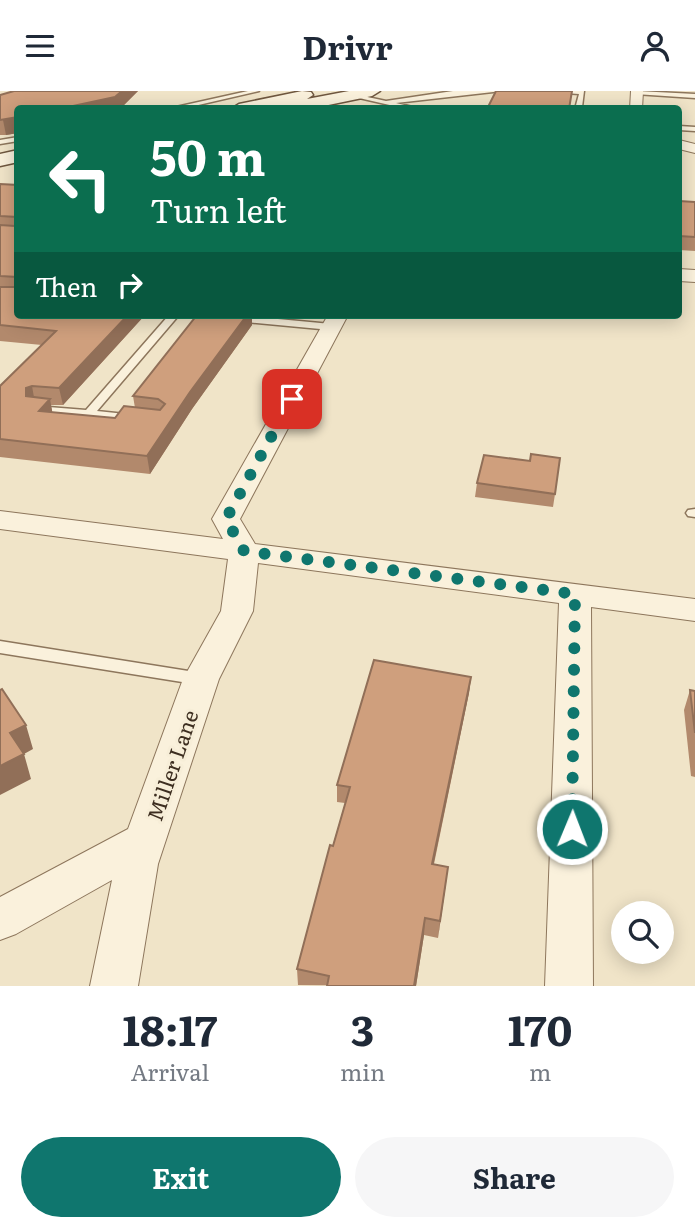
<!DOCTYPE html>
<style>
body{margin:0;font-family:Literata,serif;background:#f6f6f7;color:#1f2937;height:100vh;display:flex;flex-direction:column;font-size:26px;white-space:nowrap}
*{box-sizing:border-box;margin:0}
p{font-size:23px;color:#747a83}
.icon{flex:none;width:38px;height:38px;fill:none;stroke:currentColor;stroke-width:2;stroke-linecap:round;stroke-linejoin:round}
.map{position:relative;height:895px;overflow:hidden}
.panel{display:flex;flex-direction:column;background:#fff;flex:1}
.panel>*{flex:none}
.top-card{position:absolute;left:14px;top:14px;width:668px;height:214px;border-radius:7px;box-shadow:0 4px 18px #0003;background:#0b6e4f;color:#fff;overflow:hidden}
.fabs{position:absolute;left:611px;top:810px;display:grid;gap:14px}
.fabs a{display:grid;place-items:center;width:63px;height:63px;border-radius:50%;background:#fff;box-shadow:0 4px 18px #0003;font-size:35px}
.pin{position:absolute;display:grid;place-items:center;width:60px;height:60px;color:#fff;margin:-30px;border-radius:14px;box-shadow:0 4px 10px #0006}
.me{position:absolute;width:77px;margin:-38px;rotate:1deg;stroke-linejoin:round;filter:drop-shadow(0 0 5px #0008)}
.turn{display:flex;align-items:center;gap:24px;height:147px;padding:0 21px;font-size:32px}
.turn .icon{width:91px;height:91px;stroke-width:2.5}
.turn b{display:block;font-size:49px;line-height:60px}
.then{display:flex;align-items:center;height:66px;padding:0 21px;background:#0003;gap:14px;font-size:26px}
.eta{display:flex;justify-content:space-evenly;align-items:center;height:119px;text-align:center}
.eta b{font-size:42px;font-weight:700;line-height:49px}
.action{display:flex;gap:14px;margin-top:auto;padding:14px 21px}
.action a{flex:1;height:80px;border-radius:42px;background:#0f766e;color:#fff;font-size:28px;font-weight:700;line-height:80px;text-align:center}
.action a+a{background:#f6f6f7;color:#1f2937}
header{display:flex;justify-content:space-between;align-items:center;height:91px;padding:0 21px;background:#fff;font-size:32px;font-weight:700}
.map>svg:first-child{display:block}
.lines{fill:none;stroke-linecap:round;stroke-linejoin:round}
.service-casing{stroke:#8d765c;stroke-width:3}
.minor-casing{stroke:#8d765c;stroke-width:2}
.secondary-casing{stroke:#6f573f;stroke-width:3}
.service{fill:#faf1dc;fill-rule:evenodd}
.minor{fill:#faf1dc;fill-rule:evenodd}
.secondary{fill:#faf1dc;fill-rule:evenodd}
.wall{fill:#b2896c}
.shaded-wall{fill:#916f58}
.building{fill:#cf9f7d;stroke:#916f58;stroke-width:2}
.route{stroke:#0f766e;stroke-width:12;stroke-dasharray:0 21.6}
.labels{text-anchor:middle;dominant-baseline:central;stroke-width:6;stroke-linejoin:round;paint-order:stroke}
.near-street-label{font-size:21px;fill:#3d2e20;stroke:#f7eed8}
</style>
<header><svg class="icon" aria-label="menu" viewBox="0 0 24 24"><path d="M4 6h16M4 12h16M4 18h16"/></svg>Drivr<svg class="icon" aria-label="person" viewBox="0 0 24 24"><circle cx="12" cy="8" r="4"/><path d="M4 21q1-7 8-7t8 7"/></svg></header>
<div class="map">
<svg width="695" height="895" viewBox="0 0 695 895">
<rect width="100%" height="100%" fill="#f0e4c8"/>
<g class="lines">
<defs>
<path id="service" d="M248,0H259L181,18H167Z
M453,0H502L396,12L421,18H407L346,4L349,2L386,10Z
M536,0H584L582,16L603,18H575L579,3Z
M637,0L695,3V7L635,3Z
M679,35L695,36V40L679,39Z
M18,46V50L0,53V49Z
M169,224H179L97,320L135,324L139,326V330L32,320V316L36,315L86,319Z
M199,224H235L331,233L336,236L331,239L204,227Z
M695,418V426L688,425L686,422L688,419Z
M0,550L201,582L207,584L209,588L207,592L201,594L0,562Z"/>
<path id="minor" d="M631,0H643L642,18H630Z
M679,49L695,53V62L679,58Z
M679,178L695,179V191L679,190Z
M328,224H348L240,428L255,453L695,508V530L591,516L593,895H545L559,512L258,472L253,520L219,588L158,773L138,895H90L112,789L16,843L0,849V806L128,738L183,588L221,520L228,468L0,438V420L223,448L212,428Z"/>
<path id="secondary" d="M302,0L311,1L313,4L307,8L349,0H380L372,5L309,18H274L276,15L231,18L239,13Z
M18,59V71L0,75V63Z"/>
</defs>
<use href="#service" class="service-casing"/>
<use href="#minor" class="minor-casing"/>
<use href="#secondary" class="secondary-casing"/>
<use href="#service" class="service"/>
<use href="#minor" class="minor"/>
<use href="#secondary" class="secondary"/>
</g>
<path class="wall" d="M14,0H138L120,18H18V42L6,44H0V4Z
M0,93L18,94V224H145L63,314H51L52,321L115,327L135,317L133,305L197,224H252V234L192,318L150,383L0,366V295L42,254L0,250Z
M679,110L695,111V162V160L679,159Z
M530,370L555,403L553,416L475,406L477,392Z
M471,586L469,602L434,773L446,792L438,847L424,844L416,895L298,894L297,878L345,712L337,711V694Z
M690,599L695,600V686L691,685L684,619Z"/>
<path class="shaded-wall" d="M122,0H138L120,18H59Z
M18,26V42L6,44L3,29Z
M128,224H145L63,314L59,297Z
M247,224H252V234L192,318L150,383L147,365L190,301Z
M32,295L35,312L26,305V297Z
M50,308L53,325L39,320Z
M471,586L469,602L430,790L432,773Z
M26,634L33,658L24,663L31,688L0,704V675L10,642Z
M448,776L446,792L438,847L440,830Z
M425,827L424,844L416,895H414Z"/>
<path class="building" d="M14,0H122L115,6L59,18H18V26L0,29V4Z
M496,0H572L569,18H487Z
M0,93L18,94V129L17,126L0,125Z
M679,110L695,111V146L679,145Z
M18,133V224H128L59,297L32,295L26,297V305L50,308L39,320L115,327L124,315L160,319L165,313L158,308L133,305L197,224H247L190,301L147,365L0,348V295L56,240L0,234V196H15L17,194V186L0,185V134L15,135Z
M531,363L560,367L555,403L477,392L484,364L530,370Z
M374,569L471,586L432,773L448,776L440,830L425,827L414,895H327L329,885L297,878L330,754L333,755L350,696L337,694Z
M2,598L26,634L10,642L24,663L0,675V599Z
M690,599L695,600V642Z"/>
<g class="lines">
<path class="route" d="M292,308L226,428L244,460L575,503L572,738"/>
</g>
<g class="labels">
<g class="near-street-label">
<text transform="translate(171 674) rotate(-71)">Miller Lane</text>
</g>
</g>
</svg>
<div class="fabs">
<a><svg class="icon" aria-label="search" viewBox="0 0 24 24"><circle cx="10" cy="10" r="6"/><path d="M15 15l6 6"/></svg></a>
</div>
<div class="pin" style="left:292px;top:308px;background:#d93025"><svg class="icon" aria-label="arrive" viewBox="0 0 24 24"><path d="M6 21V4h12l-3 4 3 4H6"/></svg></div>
<svg class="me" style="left:572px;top:738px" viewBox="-20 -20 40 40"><circle r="17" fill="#0f766e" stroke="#fff" stroke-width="3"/><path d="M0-11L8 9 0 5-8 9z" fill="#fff"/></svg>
<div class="top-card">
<div class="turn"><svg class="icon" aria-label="left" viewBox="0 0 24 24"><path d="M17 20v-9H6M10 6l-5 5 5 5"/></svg><div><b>50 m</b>Turn left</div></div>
<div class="then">Then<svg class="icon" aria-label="right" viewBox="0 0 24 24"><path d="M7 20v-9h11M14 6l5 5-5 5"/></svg></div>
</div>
</div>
<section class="panel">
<div class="eta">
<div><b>18:17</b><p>Arrival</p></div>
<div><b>3</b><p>min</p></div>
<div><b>170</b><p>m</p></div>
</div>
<div class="action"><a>Exit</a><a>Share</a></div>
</section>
